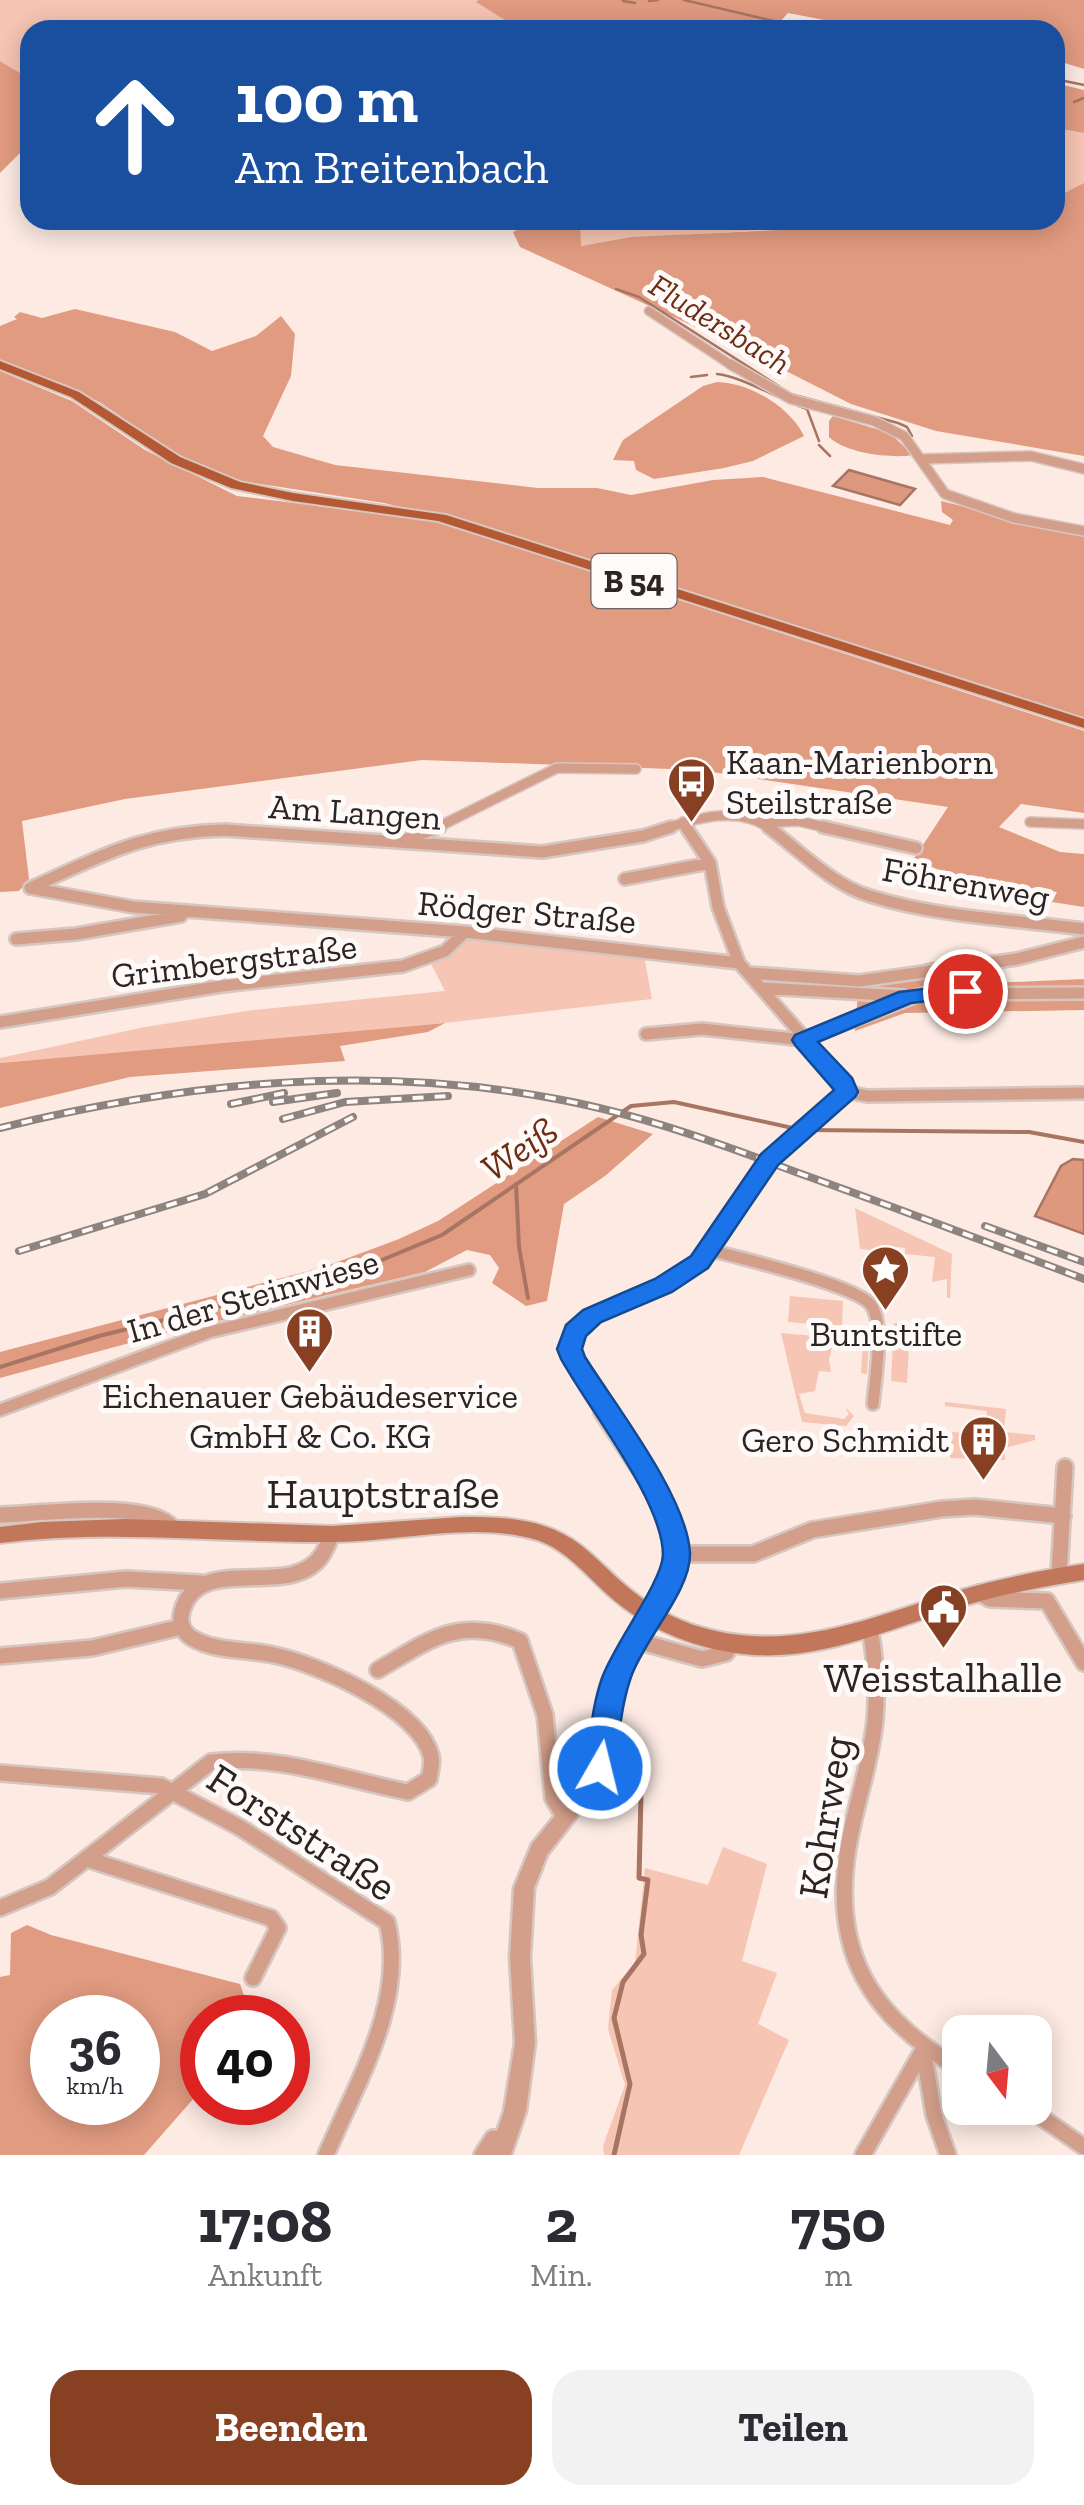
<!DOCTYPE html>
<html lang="de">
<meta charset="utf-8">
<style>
body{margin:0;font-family:"Zilla Slab",serif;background:#f2f2f3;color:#2b2b33;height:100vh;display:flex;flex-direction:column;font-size:38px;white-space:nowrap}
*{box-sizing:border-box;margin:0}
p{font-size:32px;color:#7c7c81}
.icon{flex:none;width:55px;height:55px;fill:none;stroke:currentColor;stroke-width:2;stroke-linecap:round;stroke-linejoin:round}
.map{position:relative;height:2155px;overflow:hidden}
.side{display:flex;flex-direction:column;background:#fff;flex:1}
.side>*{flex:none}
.banner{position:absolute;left:20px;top:20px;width:1045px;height:210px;border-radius:30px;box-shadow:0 5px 25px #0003;background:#1a4fa0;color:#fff;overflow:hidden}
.needle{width:65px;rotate:164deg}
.buttons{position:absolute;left:942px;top:2015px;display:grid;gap:20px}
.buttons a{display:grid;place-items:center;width:110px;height:110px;border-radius:20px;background:#fff;box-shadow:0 5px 25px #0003;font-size:50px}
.speed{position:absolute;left:30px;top:1995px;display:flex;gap:20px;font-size:50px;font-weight:700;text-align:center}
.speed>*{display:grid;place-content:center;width:130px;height:130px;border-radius:50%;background:#fff;box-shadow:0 5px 25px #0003;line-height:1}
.speed small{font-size:25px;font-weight:400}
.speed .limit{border:15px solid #d22;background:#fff;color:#111}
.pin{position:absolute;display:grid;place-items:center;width:85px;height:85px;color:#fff;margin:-42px;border:5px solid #fff;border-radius:50%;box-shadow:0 2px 10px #0007}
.me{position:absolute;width:110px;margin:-55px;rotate:8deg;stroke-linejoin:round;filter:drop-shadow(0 0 8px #0008)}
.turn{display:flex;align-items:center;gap:35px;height:210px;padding:0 50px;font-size:45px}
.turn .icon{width:130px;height:130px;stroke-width:2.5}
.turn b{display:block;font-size:70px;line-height:85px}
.eta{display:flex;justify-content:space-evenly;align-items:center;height:170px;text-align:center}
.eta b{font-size:60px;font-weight:700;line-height:70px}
.cta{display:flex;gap:20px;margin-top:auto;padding:20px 50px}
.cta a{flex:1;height:115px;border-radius:30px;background:#884022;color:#fff;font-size:40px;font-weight:700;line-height:115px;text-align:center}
.cta a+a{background:#f2f2f3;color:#2b2b33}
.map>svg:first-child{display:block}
.green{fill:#f6c5b3}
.forest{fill:#e19b81;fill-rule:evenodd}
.water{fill:#dd987e;stroke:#a87562;stroke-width:2.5}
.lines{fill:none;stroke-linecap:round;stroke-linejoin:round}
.stream-far2{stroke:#a87562;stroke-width:2.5}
.stream-far1{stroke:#a87562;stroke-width:4}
.stream{stroke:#a87562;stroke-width:5}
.minor-far3-casing{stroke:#d6c6c0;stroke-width:11}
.minor-far2-casing{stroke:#d6c6c0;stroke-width:12}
.minor-far1-casing{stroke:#d6c6c0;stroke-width:16}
.minor-casing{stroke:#d6c6c0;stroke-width:20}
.tertiary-casing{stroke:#d6c6c0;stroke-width:5}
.secondary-casing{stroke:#d6c6c0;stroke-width:4}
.primary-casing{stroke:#d6c6c0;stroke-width:4}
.minor-far3{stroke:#d39f8b;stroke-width:8}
.minor-far2{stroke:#d39f8b;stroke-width:9}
.minor-far1{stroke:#d39f8b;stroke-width:11}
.minor{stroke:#d39f8b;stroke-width:15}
.tertiary{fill:#d39f8b;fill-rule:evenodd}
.secondary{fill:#c2775a;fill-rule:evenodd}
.primary{fill:#b45934;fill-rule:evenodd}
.rail-casing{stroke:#8f837e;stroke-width:8}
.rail{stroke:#fefaf9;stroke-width:4;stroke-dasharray:11;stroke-linecap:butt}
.route{fill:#1a73e8;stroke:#114b97;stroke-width:2.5}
.labels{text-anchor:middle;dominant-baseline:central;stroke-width:10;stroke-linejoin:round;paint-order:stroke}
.far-water-label{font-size:32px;font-style:italic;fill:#6c2d13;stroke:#fefaf9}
.shield{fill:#fefaf9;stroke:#6a6462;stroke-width:2.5}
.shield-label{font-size:32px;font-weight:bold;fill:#2b2422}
.poi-label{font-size:35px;fill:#2b2422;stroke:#fefaf9}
.street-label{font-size:35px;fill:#2b2422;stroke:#fefaf9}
.water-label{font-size:38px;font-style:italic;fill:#6c2d13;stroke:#fefaf9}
.near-street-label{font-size:42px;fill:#2b2422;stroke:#fefaf9}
.near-poi-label{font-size:42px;fill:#2b2422;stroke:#fefaf9}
</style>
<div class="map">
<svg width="1084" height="2155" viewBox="0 0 1084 2155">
<rect width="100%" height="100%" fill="#fceae3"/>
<path class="green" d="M0,0H479L477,2L510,23L402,30H30V79L0,61Z
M1055,128L1084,133V184L1055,198Z
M580,220H882C782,233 680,230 580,246Z
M448,926L642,945L652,999L445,1023L0,1063V1058L145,1027L253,1010L445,991L427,956L444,948Z
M855,1208L952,1254L950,1298H947V1279L932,1282L935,1257L905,1254V1248L881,1245L879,1251L860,1249Z
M790,1296L843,1301L842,1327L788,1322Z
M894,1323L910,1325L907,1383L891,1381Z
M781,1333L869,1341L867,1374L861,1373L863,1344L833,1343L829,1360L831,1372L819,1371L815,1391L799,1394L805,1413L844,1419L849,1414L845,1407L854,1416L846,1426L802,1422Z
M945,1402L1006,1409L1004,1432L1035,1435V1440L1005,1448V1460L950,1458L952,1432L986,1435L987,1411L945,1406Z
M723,1847L767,1864L742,1961L777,1973L758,2024L789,2040L739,2155H604L603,2146L625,2085L608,2029L612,1990L635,1963L645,1868L708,1885Z"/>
<path class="forest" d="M479,0H1084V69L1055,60V30H876L788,13L779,23L806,30H402L508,22L476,2Z
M0,61L30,79V143L0,173Z
M1055,83L1084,90V133L1055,128Z
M1084,183V456L936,431L851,404L735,345L520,247L513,232L536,220H580L581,246L632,237L823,228L882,220H1055V198Z
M75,309L175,332L212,351L256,336L281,316L295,334L291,376L263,436L273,447L335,465L538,488H597L631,495L713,480L763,477L950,525L953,520L942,512L941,501L1084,536V720L464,523L384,503L235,480L181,458L101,403L66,385L0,361V326L17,319L14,317L20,312L42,318Z
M0,371L72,401L145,450L237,496L431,520L1084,731V813L1021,804L999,827L1060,852L1084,854V907L1052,902L1057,892L961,878L913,860L948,807L698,770L422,760L125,799L22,821L29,879L19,891L0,892Z
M717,382C750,383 789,406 804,436L753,461L724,468L654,479L636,470L634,461L613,460L623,440L703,386Z
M833,416L890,433L913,455C891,459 845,453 829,437V421Z
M982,958L991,983L1084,979V1010L905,1013L855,1031L859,978L932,962Z
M445,1023L428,1032L340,1046L345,1061L130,1077L0,1108V1063Z
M598,1117L653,1134L605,1176L564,1204L547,1301L526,1306L492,1283L499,1268L490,1255L467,1250L425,1272L159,1335L0,1378V1352L324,1267L399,1239L438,1221Z
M27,1925L51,1935L240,1984L252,2017L202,2018V2089L144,2155H0V1977L10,1975L11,1933ZM52,2018H138V2102H52Z"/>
<path class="water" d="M849,470L915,489L900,505L833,486Z
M1073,1159L1084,1160V1234L1035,1216L1061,1166Z"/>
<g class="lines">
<path class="stream-far2" d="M684,0L812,30
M623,1L635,3
M649,1L658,0
M1055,79L1084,85
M1074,102L1084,98
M616,289L639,297L791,394L898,423L907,427L912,436
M717,374C741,376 780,400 807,409L819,441
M691,377L707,375
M819,445L830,456"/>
<path class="stream-far1" d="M807,1130L1029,1132L1084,1142
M516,1184L519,1247L528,1298
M0,1367L99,1336L346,1275L442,1235L631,1106L674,1102L797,1129"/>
<path class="stream" d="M614,2155L630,2084L614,2018L623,1982L644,1954L641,1935L648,1880L639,1878L642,1753"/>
<defs>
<path id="minor-far3" d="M649,311L734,367"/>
<path id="minor-far2" d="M730,364L791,399L874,421L904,436L945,494L1014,518L1084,531
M923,459L1031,456L1084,469
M683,822L688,829
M1030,822L1084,824
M763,823L798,821L833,829
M434,829L557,768L636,769
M664,829C697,818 740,805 771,829"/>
<path id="minor-far1" d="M686,827L710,863L718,907L739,963
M768,827C799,850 832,885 870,896C937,917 1014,920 1084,929
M823,827L916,848
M404,840L440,827
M625,879L710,863
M30,888C104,855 142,832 225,830L542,852L643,836L671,827
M30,888L133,907L465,932L739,963L844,1083L847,1092
M16,939L76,934L181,916
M750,973L859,981L1017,959L1084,942
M763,988L903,996
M0,1022L222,986L403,966L445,951L465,932
M646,1034L702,1029L803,1040L922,994L1084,993
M847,1092L867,1096L1084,1093
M710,1250C739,1258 856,1285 871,1305C885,1324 875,1380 873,1404
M0,1410L209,1332L469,1270
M604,1415C592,1396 564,1361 572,1339C585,1304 661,1290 690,1270C726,1244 741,1198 767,1164C788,1135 819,1114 847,1092"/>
<path id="minor" d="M602,1412L666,1509C678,1550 672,1580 648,1615
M0,1515C39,1514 147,1499 172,1527
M676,1554H753L812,1530L942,1509L975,1507L1063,1516
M1059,1575L1065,1467
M0,1591L126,1579L201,1583
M979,1593L990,1599L1047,1601L1084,1663
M870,1628C875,1658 878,1689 875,1720C871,1763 855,1805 848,1848C831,1953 871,2017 960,2069
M634,1640L702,1659L726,1653L732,1643
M0,1656L92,1648L181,1627
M378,1670C429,1640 460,1615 520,1641L545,1715L553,1798L565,1818
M0,1773L161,1786L239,1827L387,1922C407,2001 356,2084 326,2155
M87,1859L271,1918L278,1928L253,1978
M0,1908L50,1887L211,1762C280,1754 341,1779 408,1792L429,1779C430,1772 433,1763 431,1756C420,1709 318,1664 274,1655C248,1649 215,1652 192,1638C182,1632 179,1621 182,1611C199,1550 291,1602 322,1555C326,1549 329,1541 332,1534
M923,2050L934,2115L948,2155
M1028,2108L1084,2147
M482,2155L493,2138H508
M863,2155L923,2050"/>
<path id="tertiary" d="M648,1608L654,1610L657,1615L624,1679L606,1779L547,1855L534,1888L530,1957L535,2043L526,2111L511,2155H489L504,2111L515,2043L510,1957L514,1888L532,1844L587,1776L606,1679L642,1610Z"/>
<path id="secondary" d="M461,1517C494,1517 528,1517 559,1532C584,1543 603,1566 624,1584C647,1604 674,1620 704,1628C793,1653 872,1617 957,1591C999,1579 1041,1570 1084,1564V1580C1039,1587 994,1596 951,1610C886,1631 822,1659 753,1655C700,1651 648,1631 608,1595C587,1576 565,1549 537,1540C472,1521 399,1542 333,1542C221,1543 112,1529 0,1543V1527L42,1522L125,1519L333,1526Z"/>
<path id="primary" d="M0,361L79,392L180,457L240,482L293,493L446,515L1084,719V728L438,521L293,501L231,488L171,463L71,397L0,369Z"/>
</defs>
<use href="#minor-far3" class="minor-far3-casing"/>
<use href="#minor-far2" class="minor-far2-casing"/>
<use href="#minor-far1" class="minor-far1-casing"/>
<use href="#minor" class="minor-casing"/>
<use href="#tertiary" class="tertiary-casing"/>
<use href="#secondary" class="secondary-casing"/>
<use href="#primary" class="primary-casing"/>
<use href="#minor-far3" class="minor-far3"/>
<use href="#minor-far2" class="minor-far2"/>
<use href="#minor-far1" class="minor-far1"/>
<use href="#minor" class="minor"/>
<use href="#tertiary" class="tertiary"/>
<use href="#secondary" class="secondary"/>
<use href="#primary" class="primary"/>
<defs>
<path id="rail" d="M273,1102L337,1093
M231,1104L284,1093
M283,1119L345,1102L448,1096
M0,1128C186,1082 373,1063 562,1100C641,1115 718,1143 793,1171C891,1206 987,1242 1084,1279
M985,1226L1084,1262
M19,1251L205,1194L353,1117"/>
</defs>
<use href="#rail" class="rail-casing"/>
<use href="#rail" class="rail"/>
</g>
<path class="route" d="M965,984L976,991L973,996L911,1003L818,1042L852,1078L858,1092L855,1097L778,1165L708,1268L672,1292L601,1322L586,1336L582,1349L585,1357C616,1406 687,1497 690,1553C691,1591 644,1639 631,1677C621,1705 619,1739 614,1768L610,1777L600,1781L589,1777L585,1768C590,1739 592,1706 602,1678C614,1644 662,1582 663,1555C663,1501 588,1408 561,1359L557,1349L566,1325L583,1310L655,1279L691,1256L761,1154L834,1090L795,1045L792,1040L795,1035L899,992Z"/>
<defs>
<symbol id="bus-pin" viewBox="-11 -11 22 30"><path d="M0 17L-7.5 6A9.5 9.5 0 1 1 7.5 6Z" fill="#884022" stroke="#fefaf9"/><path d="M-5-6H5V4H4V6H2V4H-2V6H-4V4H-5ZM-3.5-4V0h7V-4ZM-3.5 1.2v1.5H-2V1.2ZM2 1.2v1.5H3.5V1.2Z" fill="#fff"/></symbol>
<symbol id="sight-pin" viewBox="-11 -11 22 30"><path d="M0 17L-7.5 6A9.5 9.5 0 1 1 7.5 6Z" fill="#884022" stroke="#fefaf9"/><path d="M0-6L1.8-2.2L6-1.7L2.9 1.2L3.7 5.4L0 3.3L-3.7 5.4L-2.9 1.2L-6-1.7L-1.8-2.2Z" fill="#fff"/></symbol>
<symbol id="building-pin" viewBox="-11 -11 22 30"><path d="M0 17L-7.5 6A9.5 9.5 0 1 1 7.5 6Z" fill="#884022" stroke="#fefaf9"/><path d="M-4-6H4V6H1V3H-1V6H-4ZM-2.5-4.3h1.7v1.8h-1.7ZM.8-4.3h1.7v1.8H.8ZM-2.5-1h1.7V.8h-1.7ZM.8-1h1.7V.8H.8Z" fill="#fff"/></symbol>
<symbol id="civic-pin" viewBox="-11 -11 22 30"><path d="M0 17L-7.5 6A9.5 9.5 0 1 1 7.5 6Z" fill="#884022" stroke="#fefaf9"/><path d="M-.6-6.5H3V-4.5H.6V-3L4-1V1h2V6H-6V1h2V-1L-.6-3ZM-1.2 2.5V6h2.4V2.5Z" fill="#fff"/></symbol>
</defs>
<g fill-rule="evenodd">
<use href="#bus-pin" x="664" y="754" width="55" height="75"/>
<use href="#sight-pin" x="858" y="1242" width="55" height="75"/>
<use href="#building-pin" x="282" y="1304" width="55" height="75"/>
<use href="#building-pin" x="956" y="1412" width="55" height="75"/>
<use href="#civic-pin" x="916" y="1580" width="55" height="75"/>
</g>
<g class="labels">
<g class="far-water-label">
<text transform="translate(720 324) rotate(32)">Fludersbach</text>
</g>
<rect class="shield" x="591.5" y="554" width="85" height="54" rx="8"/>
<g class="shield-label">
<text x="634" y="581">B 54</text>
</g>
<g class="poi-label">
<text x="726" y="762" text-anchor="start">Kaan-Marienborn<tspan x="726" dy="40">Steilstraße</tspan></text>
<text x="886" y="1334">Buntstifte</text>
<text x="310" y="1396">Eichenauer Gebäudeservice<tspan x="310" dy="40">GmbH &amp; Co. KG</tspan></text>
<text x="949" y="1440" text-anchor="end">Gero Schmidt</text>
</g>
<g class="street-label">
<text transform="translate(355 812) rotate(4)">Am Langen</text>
<text transform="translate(966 883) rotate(10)">Föhrenweg</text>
<text transform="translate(527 912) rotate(5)">Rödger Straße</text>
<text transform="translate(234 961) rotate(-7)">Grimbergstraße</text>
<text transform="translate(253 1296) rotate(-16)">In der Steinwiese</text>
</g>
<g class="water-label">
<text transform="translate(519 1149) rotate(-34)">Weiß</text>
</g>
<g class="near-street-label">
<text x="383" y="1493">Hauptstraße</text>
<text transform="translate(825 1817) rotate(-81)">Kohrweg</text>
<text transform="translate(302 1832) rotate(33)">Forststraße</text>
</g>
<g class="near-poi-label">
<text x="943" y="1677">Weisstalhalle</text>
</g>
</g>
</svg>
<div class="buttons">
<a><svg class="needle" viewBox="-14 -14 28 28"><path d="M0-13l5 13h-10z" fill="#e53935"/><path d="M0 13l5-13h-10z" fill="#7c7c81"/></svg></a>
</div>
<div class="speed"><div>36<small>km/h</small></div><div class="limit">40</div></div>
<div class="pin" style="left:965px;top:991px;background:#d93025"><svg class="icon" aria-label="arrive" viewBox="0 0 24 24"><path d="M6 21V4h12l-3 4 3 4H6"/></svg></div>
<svg class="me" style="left:600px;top:1768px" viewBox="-20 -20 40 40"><circle r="17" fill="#1a73e8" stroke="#fff" stroke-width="3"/><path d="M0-11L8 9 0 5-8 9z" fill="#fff"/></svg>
<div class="banner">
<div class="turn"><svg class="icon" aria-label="ahead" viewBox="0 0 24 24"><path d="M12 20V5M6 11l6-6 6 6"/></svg><div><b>100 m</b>Am Breitenbach</div></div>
</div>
</div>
<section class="side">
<div class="eta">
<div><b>17:08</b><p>Ankunft</p></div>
<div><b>2</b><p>Min.</p></div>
<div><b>750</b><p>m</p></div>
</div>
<div class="cta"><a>Beenden</a><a>Teilen</a></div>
</section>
